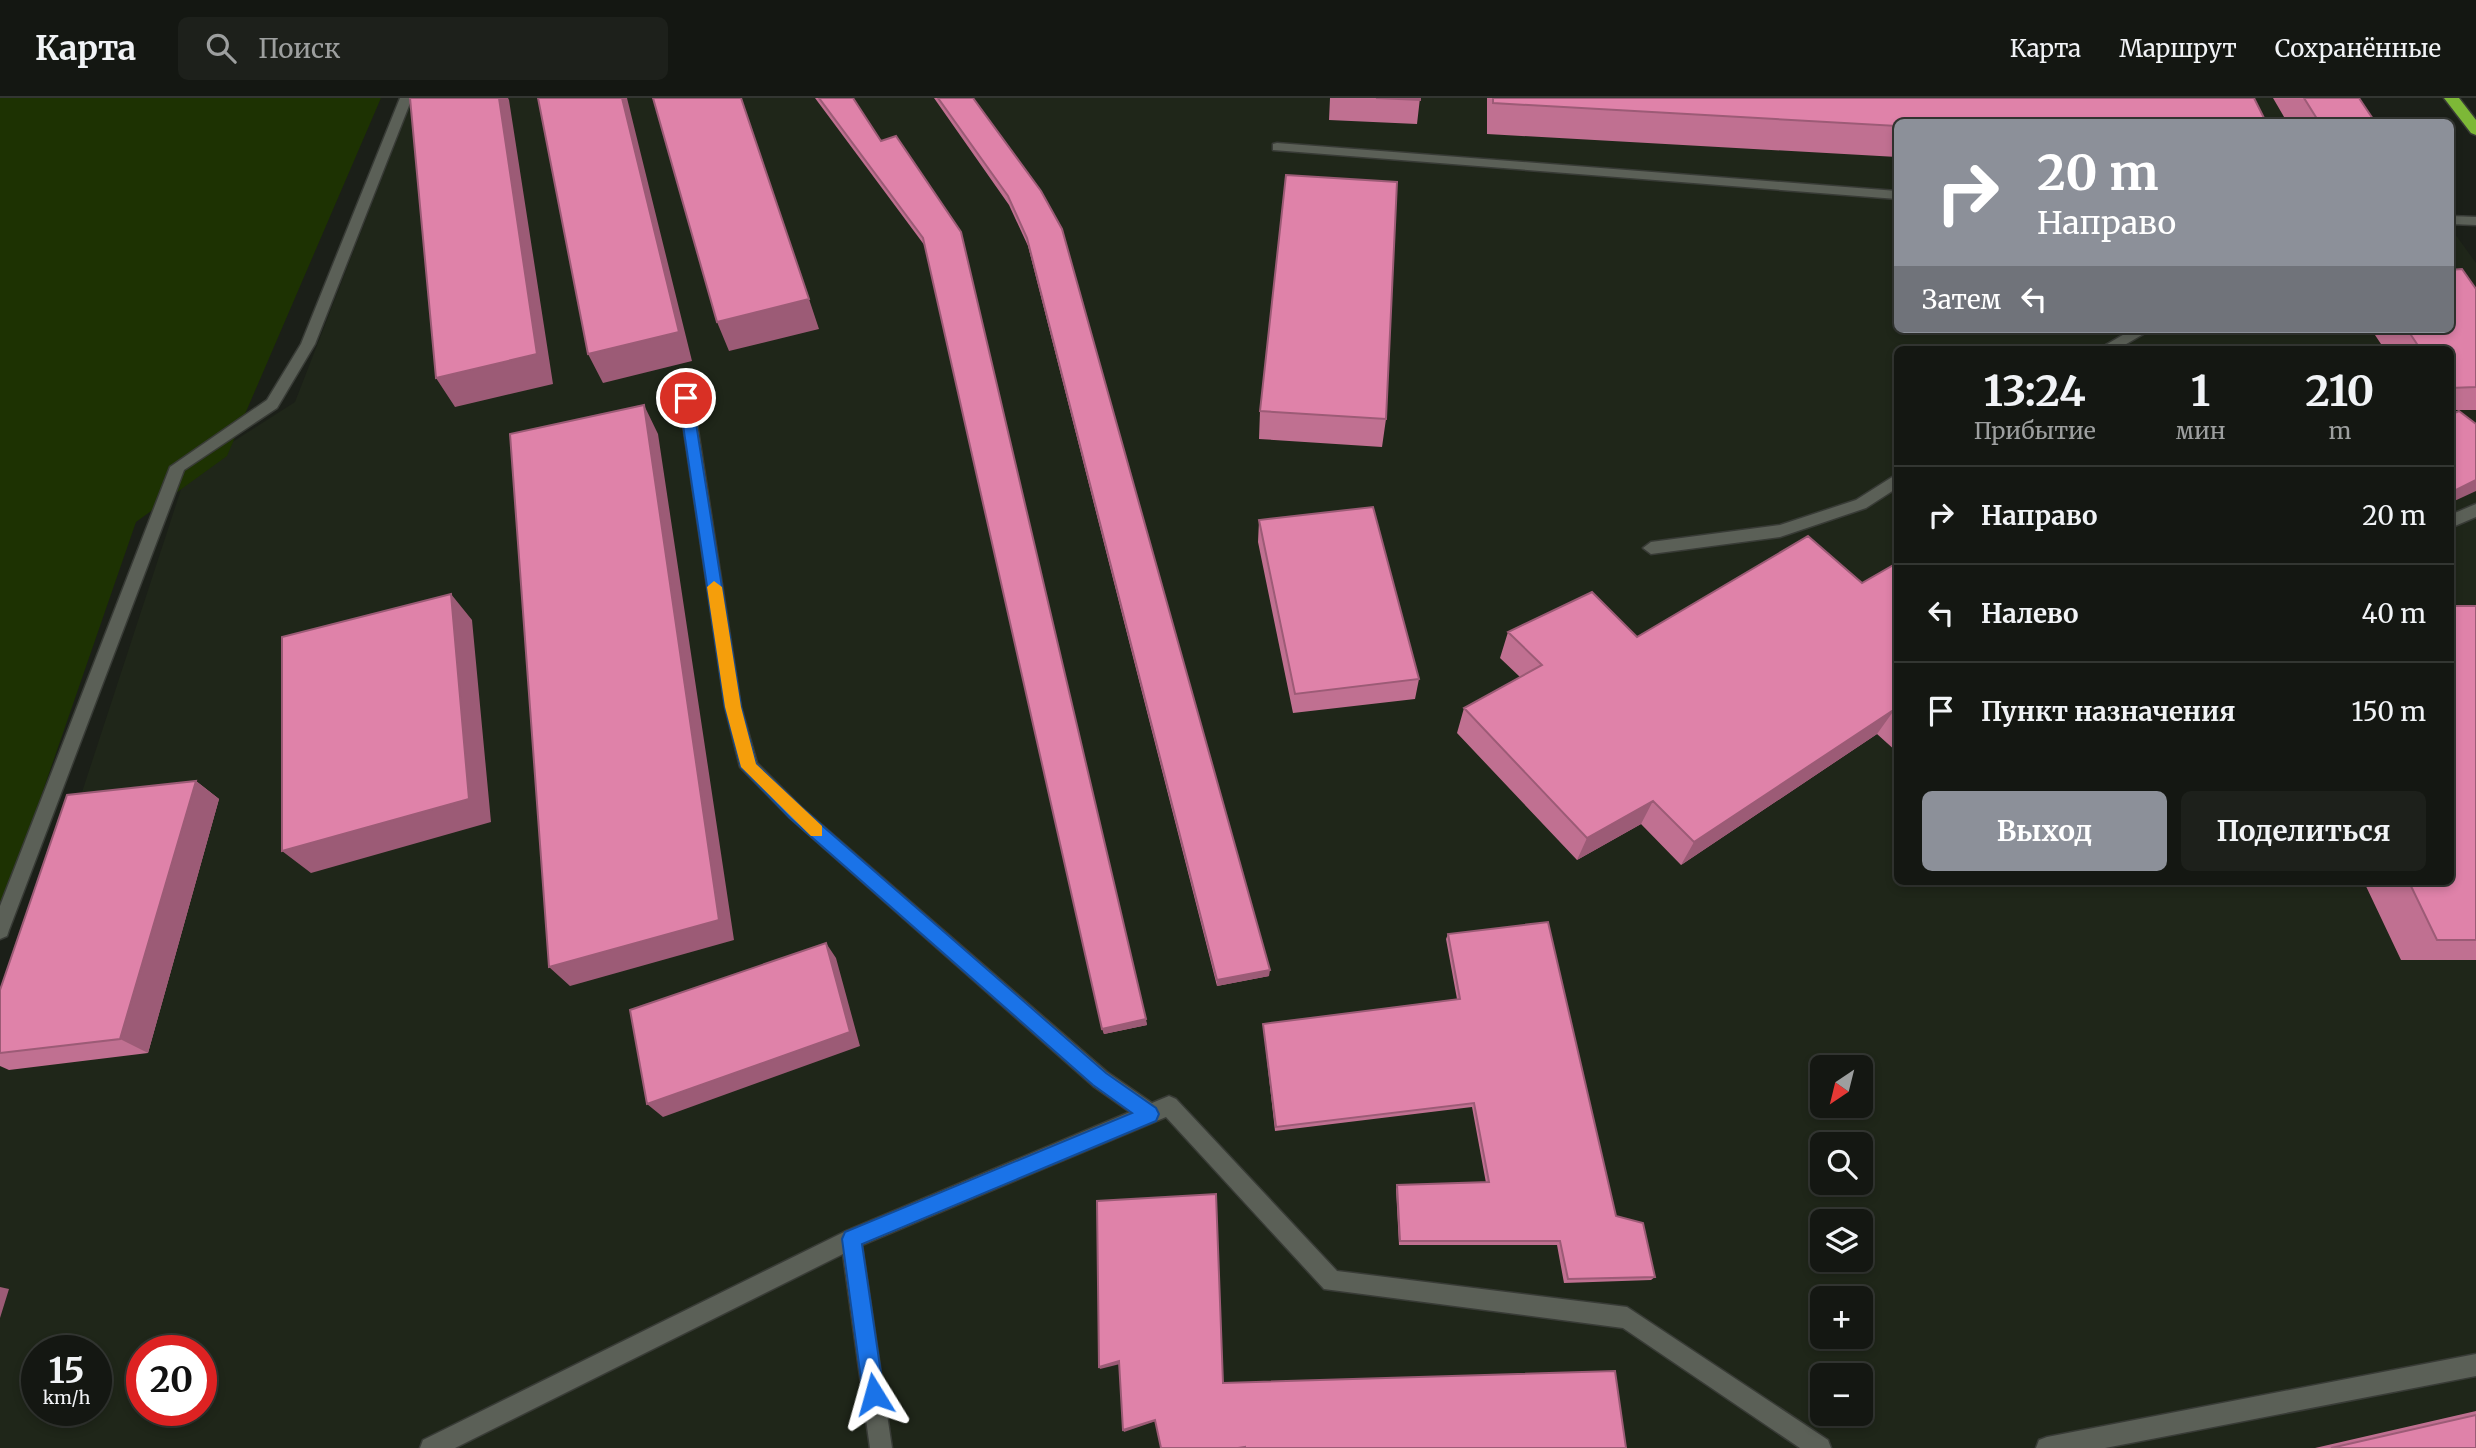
<!DOCTYPE html>
<html lang="ru">
<meta charset="utf-8">
<style>
body{margin:0;font-family:Merriweather,serif;background:#1d201b;color:#f1f3f6;height:100vh;display:flex;flex-direction:column;font-size:26px;white-space:nowrap}
*{box-sizing:border-box;margin:0}
p{font-size:23px;color:#9d9f9f}
.icon{flex:none;width:38px;height:38px;fill:none;stroke:currentColor;stroke-width:2;stroke-linecap:round;stroke-linejoin:round}
.map{position:relative;flex:1;overflow:hidden}
.side{position:absolute;left:1894px;top:248px;width:560px;height:539px;display:flex;flex-direction:column;background:#141712;border-radius:10px;box-shadow:0 4px 10px #0003,0 0 0 2px #333632}
.side>*{flex:none}
.guide{position:absolute;left:1894px;top:21px;width:560px;height:214px;border-radius:10px;box-shadow:0 4px 10px #0003,0 0 0 2px #333632;background:#8c9099;color:#fff;overflow:hidden}
.needle{width:46px;rotate:215deg}
.controls{position:absolute;left:1810px;top:957px;display:grid;gap:14px}
.controls a{display:grid;place-items:center;width:63px;height:63px;border-radius:10px;background:#141712;box-shadow:0 4px 10px #0003,0 0 0 2px #333632;font-size:35px}
.speed{position:absolute;left:21px;top:1237px;display:flex;gap:14px;font-size:35px;font-weight:700;text-align:center}
.speed>*{display:grid;place-content:center;width:91px;height:91px;border-radius:50%;background:#141712;box-shadow:0 4px 10px #0003,0 0 0 2px #333632;line-height:1}
.speed small{font-size:18px;font-weight:400}
.speed .limit{border:10px solid #d22;background:#fff;color:#111}
.pin{position:absolute;display:grid;place-items:center;width:60px;height:60px;color:#fff;margin:-30px;border:4px solid #fff;border-radius:50%;box-shadow:0 2px 7px #0007}
.me{position:absolute;width:77px;margin:-38px;rotate:352deg;stroke-linejoin:round;filter:drop-shadow(0 0 5px #0008)}
.turn{display:flex;align-items:center;gap:24px;height:147px;padding:0 28px;font-size:32px}
.turn .icon{width:91px;height:91px;stroke-width:2.5}
.turn b{display:block;font-size:49px;line-height:60px}
.then{display:flex;align-items:center;height:66px;padding:0 28px;background:#0003;gap:14px;font-size:26px}
.eta{display:flex;justify-content:space-evenly;align-items:center;height:119px;text-align:center}
.eta b{font-size:42px;font-weight:700;line-height:49px}
.button{display:flex;gap:14px;margin-top:auto;padding:14px 28px}
.button a{flex:1;height:80px;border-radius:10px;background:#8c9099;color:#fff;font-size:28px;font-weight:700;line-height:80px;text-align:center}
.button a+a{background:#1d201b;color:#f1f3f6}
ul{padding:0;list-style:none}
li{display:flex;align-items:center;gap:21px;height:98px;padding:0 28px;border-top:2px solid #333632}
li div{flex:1}
li b{display:block;font-size:26px}
li em{font-style:normal}
header{display:flex;align-items:center;gap:42px;box-sizing:border-box;height:98px;padding:0 35px;background:#141712;border-bottom:2px solid #333632}
header strong{font-size:33px}
nav{display:flex;gap:38px;margin-inline-start:auto;font-size:24px}
.search{width:490px;height:63px;background:#1d201b;display:flex;align-items:center;gap:18px;box-sizing:border-box;padding:0 24px;border-radius:10px;color:#9d9f9f;font-size:26px}
.map>svg:first-child{display:block}
.built{fill:#1f2619;fill-rule:evenodd}
.green{fill:#1d3202}
.lines{fill:none;stroke-linecap:round;stroke-linejoin:round}
.lane-casing{stroke:#383b36;stroke-width:3}
.highway-casing{stroke:#383b36;stroke-width:3}
.lane{fill:#5b6057;fill-rule:evenodd}
.highway{fill:#7db837;fill-rule:evenodd}
.wall{fill:#c07091}
.shaded-wall{fill:#9c5b76}
.building{fill:#df82a9;stroke:#9c5b76;stroke-width:2}
.route{fill:#1a73e8;stroke:#114b97;stroke-width:2}
.slow{fill:#f59e0b}
</style>
<header>
<strong>Карта</strong>
<div class="search"><svg class="icon" aria-label="search" viewBox="0 0 24 24"><circle cx="10" cy="10" r="6"/><path d="M15 15l6 6"/></svg>Поиск</div>
<nav><a>Карта</a><a>Маршрут</a><a>Сохранённые</a></nav>
</header>
<div class="map">
<svg width="2476" height="1350" viewBox="0 0 2476 1350">
<rect width="100%" height="100%" fill="#1b1f18"/>
<path class="built" d="M413,0H2360L2377,24H1897V231H2450V129L2476,165V1350H0V945L187,373L295,304ZM1897,252H2450V784H1897ZM1822,970H1860V1008H1822ZM1822,1046H1860V1085H1822ZM1822,1124H1860V1162H1822ZM1822,1200H1860V1239H1822ZM37,1253H96V1312H37ZM142,1253H201V1312H142ZM1822,1278H1860V1316H1822Z"/>
<path class="green" d="M0,0H381L227,358L136,424L0,817Z"/>
<g class="lines">
<defs>
<path id="lane" d="M400,0H412L315,246L277,310L184,372L9,832L7,838L0,841V808L170,369L267,302L301,246Z
M1277,45L1897,93V101L1273,52V46Z
M2450,118L2476,119V127L2450,126Z
M2133,231H2152L2116,252H2097Z
M686,295L693,300L741,609L757,665L802,710L1107,974L1152,1005L1169,998L1176,1001L1337,1173L1627,1209L1828,1342L1831,1350H1800L1623,1230L1324,1191L1166,1019L862,1147L892,1350H870L843,1156L455,1350H420L423,1342L844,1134L1130,1014L1093,988L790,720L740,669L725,609L679,300Z
M1897,376V390L1866,410L1780,439L1651,456L1643,450L1651,444L1780,427L1856,402Z
M2476,406V419L2450,430V417Z
M2476,1256V1278L2105,1350H2036L2039,1342L2047,1339Z"/>
<path id="highway" d="M2444,0H2459L2476,22V37L2471,35Z"/>
</defs>
<use href="#lane" class="lane-casing"/>
<use href="#highway" class="highway-casing"/>
<use href="#lane" class="lane"/>
<use href="#highway" class="highway"/>
</g>
<path class="wall" d="M815,0H853L881,43L896,38L1147,927L1104,936L925,148Z
M934,0H973L1041,93L1269,878L1217,888L1028,148L1009,107Z
M1330,0H1420L1417,26L1329,22Z
M1487,0H2254L1897,24V59L1487,36Z
M2273,0H2359L2375,24H2287Z
M2476,191V312H2450V252H2385L2371,231H2450Z
M1260,313L1386,321L1382,349L1259,341Z
M1259,422L1419,581L1415,601L1293,615L1258,444Z
M1897,465V654L1877,636L1681,767L1641,726L1577,762L1457,635L1464,610L1520,579L1500,560L1508,534L1637,539L1862,485Z
M2476,508V862H2401L2364,784H2450Z
M196,683L219,701L148,955L9,972L0,968V892Z
M1448,836L1616,1118L1655,1179L1651,1182L1564,1185L1557,1147H1399L1396,1091L1397,1087L1486,1085L1472,1009L1275,1033L1263,926L1457,901L1446,841Z
M2476,1313V1350H2315Z"/>
<path class="shaded-wall" d="M499,0H508L509,2L553,286L455,309L436,280Z
M622,0H627L692,263L603,285L588,256Z
M809,201L819,231L729,253L717,224Z
M644,307L658,336L734,842L570,888L549,869Z
M2476,382V393L2450,405V395Z
M451,496L472,522L491,724L311,775L282,753Z
M1895,611L1877,636L1681,767L1694,744Z
M196,683L219,701L148,955L120,941Z
M1653,703L1641,726L1577,762L1587,740Z
M826,845L836,860L860,948L663,1019L647,1006Z
M1270,872L1269,878L1217,888V882Z
M1146,921L1147,927L1104,936L1102,931Z
M0,1189L9,1191L0,1220Z
M1119,1263L1120,1266L1100,1271L1099,1269Z
M1155,1322L1156,1323L1124,1334L1123,1332Z"/>
<path class="building" d="M410,0H499L537,256L436,280Z
M538,0H622L679,234L588,256Z
M653,0H741L809,201L717,224Z
M819,0H853L881,43L896,38L961,134L1146,921L1102,931L923,140Z
M938,0H973L1041,93L1062,131L1270,872L1217,882L1027,140L1008,98Z
M1376,0H1420V2Z
M1493,0H2254L2266,24H1897V28L1493,5Z
M2304,0H2359L2375,24H2319Z
M1286,77L1397,84L1386,321L1260,313Z
M2462,171L2476,191V289L2450,290V252H2421L2407,231H2450V172Z
M644,307L719,822L549,869L510,336Z
M2459,313L2476,326V382L2450,395V317Z
M1373,409L1419,581L1295,596L1259,422Z
M1808,438L1862,485L1897,465V613L1895,611L1694,744L1653,703L1587,740L1464,610L1542,567L1508,534L1592,494L1637,539Z
M451,496L469,701L282,753V539Z
M2450,508H2476V842H2437L2409,784H2450Z
M196,683L120,941L0,955V892L67,697Z
M1548,824L1616,1118L1643,1125L1655,1179L1568,1181L1560,1143H1400L1397,1087L1489,1084L1474,1005L1276,1029L1263,926L1460,901L1448,836Z
M826,845L850,934L647,1006L630,912Z
M1216,1096L1223,1285L1615,1273L1626,1350H1245V1349L1238,1350H1161L1155,1322L1123,1332L1119,1263L1099,1269L1097,1103Z
M2476,1317V1350H2331Z"/>
<path class="route" d="M686,296L692,300L741,609L756,666L802,710L1106,975L1156,1010L1159,1016L1156,1023L862,1146L884,1296L881,1303L874,1306L866,1303L863,1296L842,1141L845,1134L1132,1015L1093,987L790,720L741,669L725,609L679,300Z"/>
<path class="slow" d="M714,483L722,489L741,609L756,666L822,728V738H811L741,669L725,609L707,489Z"/>
</svg>
<div class="controls">
<a><svg class="needle" viewBox="-14 -14 28 28"><path d="M0-13l5 13h-10z" fill="#e53935"/><path d="M0 13l5-13h-10z" fill="#9d9f9f"/></svg></a>
<a><svg class="icon" aria-label="search" viewBox="0 0 24 24"><circle cx="10" cy="10" r="6"/><path d="M15 15l6 6"/></svg></a>
<a><svg class="icon" aria-label="layers" viewBox="0 0 24 24"><path d="M12 4l9 5-9 5-9-5zM3 14l9 5 9-5"/></svg></a>
<a>+</a>
<a>−</a>
</div>
<div class="speed"><div>15<small>km/h</small></div><div class="limit">20</div></div>
<div class="pin" style="left:686px;top:300px;background:#d93025"><svg class="icon" aria-label="arrive" viewBox="0 0 24 24"><path d="M6 21V4h12l-3 4 3 4H6"/></svg></div>
<svg class="me" style="left:874px;top:1296px" viewBox="-20 -20 40 40"><path d="M0-17L14 15 0 8-14 15z" fill="#1a73e8" stroke="#fff" stroke-width="4"/></svg>
<div class="guide">
<div class="turn"><svg class="icon" aria-label="right" viewBox="0 0 24 24"><path d="M7 20v-9h11M14 6l5 5-5 5"/></svg><div><b>20 m</b>Направо</div></div>
<div class="then">Затем<svg class="icon" aria-label="left" viewBox="0 0 24 24"><path d="M17 20v-9H6M10 6l-5 5 5 5"/></svg></div>
</div>
<section class="side">
<div class="eta">
<div><b>13:24</b><p>Прибытие</p></div>
<div><b>1</b><p>мин</p></div>
<div><b>210</b><p>m</p></div>
</div>
<ul>
<li><svg class="icon" aria-label="right" viewBox="0 0 24 24"><path d="M7 20v-9h11M14 6l5 5-5 5"/></svg><div><b>Направо</b></div><em>20 m</em></li>
<li><svg class="icon" aria-label="left" viewBox="0 0 24 24"><path d="M17 20v-9H6M10 6l-5 5 5 5"/></svg><div><b>Налево</b></div><em>40 m</em></li>
<li><svg class="icon" aria-label="arrive" viewBox="0 0 24 24"><path d="M6 21V4h12l-3 4 3 4H6"/></svg><div><b>Пункт назначения</b></div><em>150 m</em></li>
</ul>
<div class="button"><a>Выход</a><a>Поделиться</a></div>
</section>
</div>
